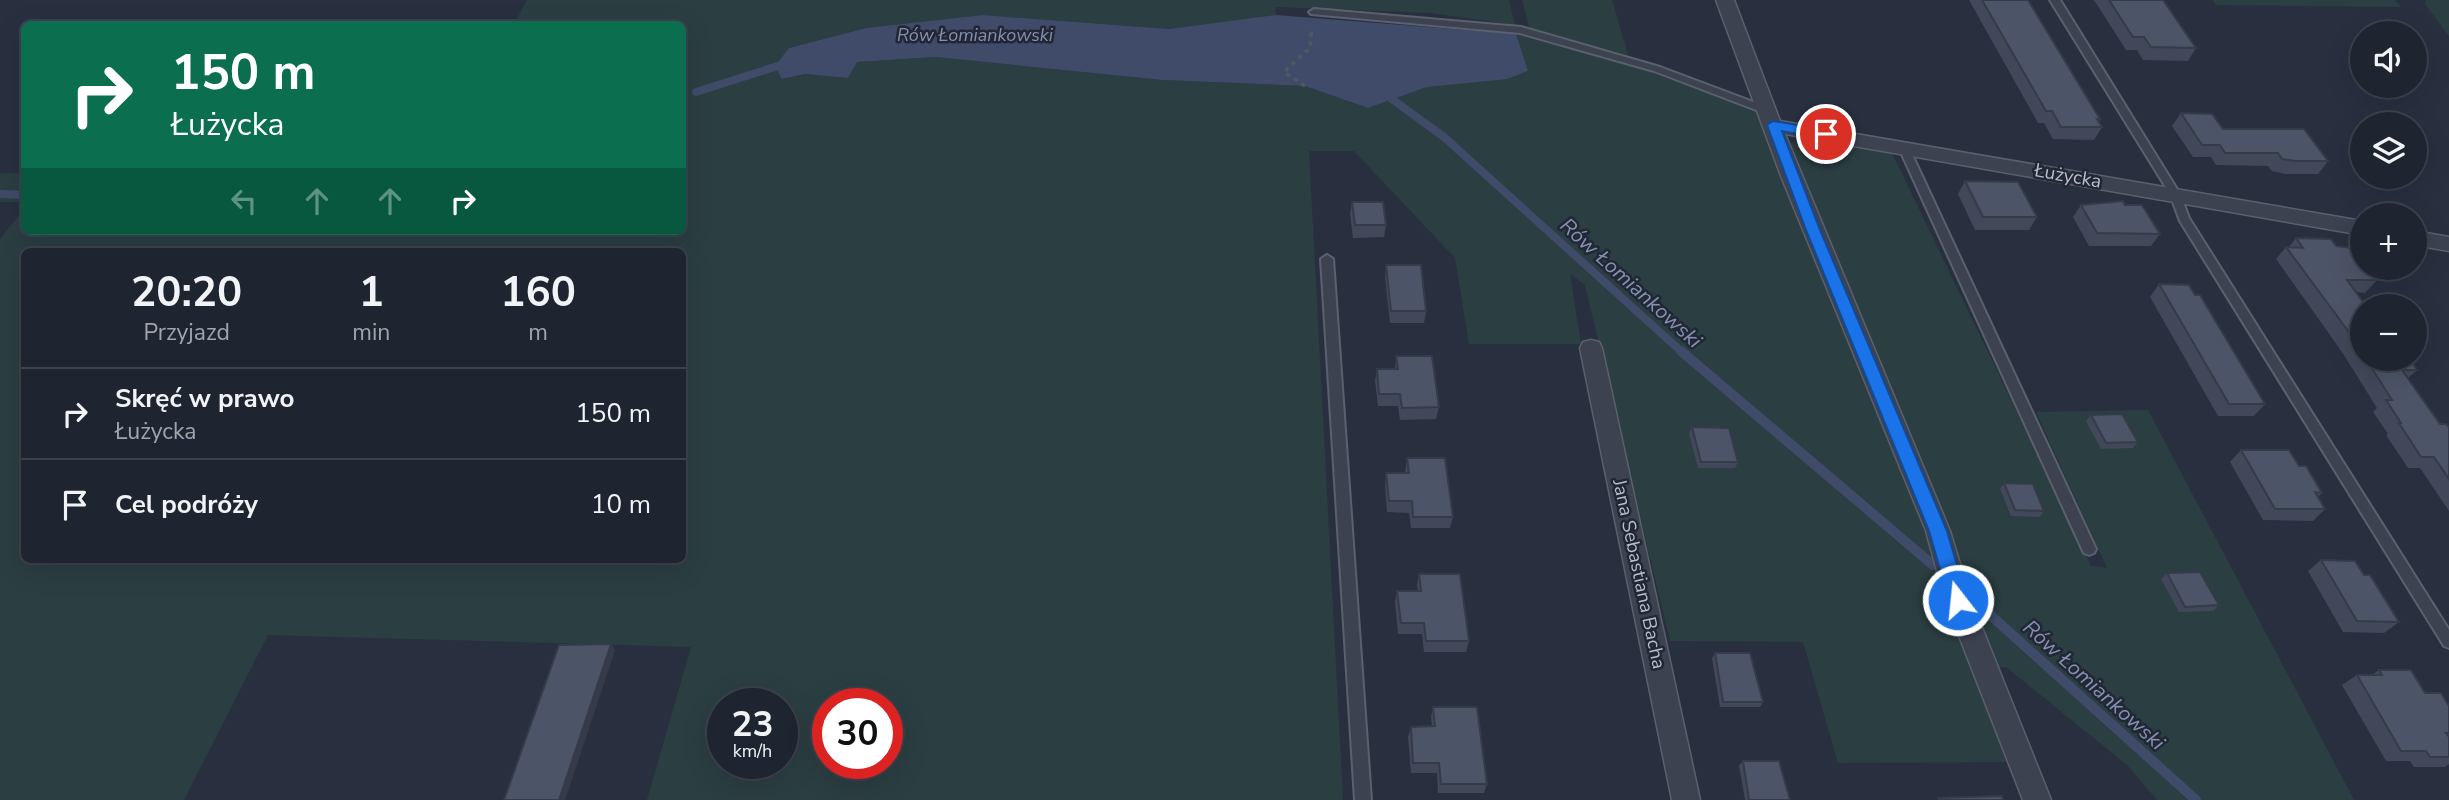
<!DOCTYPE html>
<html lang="pl">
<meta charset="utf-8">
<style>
body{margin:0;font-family:"Nunito Sans",sans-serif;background:#262c38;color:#f1f3f6;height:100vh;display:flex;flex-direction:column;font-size:26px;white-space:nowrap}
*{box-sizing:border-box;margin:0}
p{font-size:23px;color:#a1a4ab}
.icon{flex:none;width:38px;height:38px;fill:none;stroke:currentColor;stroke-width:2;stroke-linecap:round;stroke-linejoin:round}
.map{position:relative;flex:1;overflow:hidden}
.sheet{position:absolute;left:21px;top:248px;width:665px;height:315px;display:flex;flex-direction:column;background:#1e2430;border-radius:10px;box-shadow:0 7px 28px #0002,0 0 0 2px #3c414c}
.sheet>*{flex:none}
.hud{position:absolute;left:21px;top:21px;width:665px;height:214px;border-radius:10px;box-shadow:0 7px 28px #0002,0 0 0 2px #3c414c;background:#0b6e4f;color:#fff;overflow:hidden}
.controls{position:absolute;left:2350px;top:21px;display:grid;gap:14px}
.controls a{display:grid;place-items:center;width:77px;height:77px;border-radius:50%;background:#1e2430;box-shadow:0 7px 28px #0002,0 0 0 2px #3c414c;font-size:35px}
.speed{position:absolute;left:707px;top:688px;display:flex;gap:14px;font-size:35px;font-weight:700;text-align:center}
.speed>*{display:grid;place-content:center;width:91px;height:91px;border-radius:50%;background:#1e2430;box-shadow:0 7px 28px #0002,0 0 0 2px #3c414c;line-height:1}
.speed small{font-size:18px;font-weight:400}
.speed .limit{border:10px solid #d22;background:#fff;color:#111}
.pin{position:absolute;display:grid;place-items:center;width:60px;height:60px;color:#fff;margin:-30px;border:4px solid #fff;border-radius:50%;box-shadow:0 2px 7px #0007}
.me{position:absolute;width:77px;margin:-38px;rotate:344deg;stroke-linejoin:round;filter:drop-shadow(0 0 5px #0008)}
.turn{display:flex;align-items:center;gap:24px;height:147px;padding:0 35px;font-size:32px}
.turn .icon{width:91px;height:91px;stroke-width:2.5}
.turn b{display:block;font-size:49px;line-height:60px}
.lanes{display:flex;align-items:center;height:66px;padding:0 35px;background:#0003;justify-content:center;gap:35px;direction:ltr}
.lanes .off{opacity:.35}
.eta{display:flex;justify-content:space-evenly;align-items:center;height:119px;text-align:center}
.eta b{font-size:42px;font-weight:700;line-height:49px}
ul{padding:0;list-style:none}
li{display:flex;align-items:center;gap:21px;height:91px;padding:0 35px;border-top:2px solid #3c414c}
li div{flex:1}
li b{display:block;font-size:26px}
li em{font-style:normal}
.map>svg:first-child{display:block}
.green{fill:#2b3e42;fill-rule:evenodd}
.water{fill:#3f4b68}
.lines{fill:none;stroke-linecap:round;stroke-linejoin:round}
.stream-far1{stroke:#3f4b68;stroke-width:8}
.stream{stroke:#3f4b68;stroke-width:10}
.service-casing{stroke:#5a606d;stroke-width:4}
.minor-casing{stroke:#5a606d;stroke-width:3}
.path{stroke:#4a5b60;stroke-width:3.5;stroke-dasharray:4.5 4.5;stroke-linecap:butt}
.service{fill:#3c4250;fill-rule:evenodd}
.minor{fill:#3c4250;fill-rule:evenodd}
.wall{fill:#414859}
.shaded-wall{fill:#353b48}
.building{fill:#4c5467;stroke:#353b48;stroke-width:2}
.route{fill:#1a73e8;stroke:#114b97;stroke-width:2}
.labels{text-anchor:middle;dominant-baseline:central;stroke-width:5;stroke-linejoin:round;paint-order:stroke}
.far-water-label{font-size:18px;font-style:italic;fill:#8390b0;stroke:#212735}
.street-label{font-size:19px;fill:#b9beca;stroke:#212735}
.water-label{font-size:21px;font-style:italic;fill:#8390b0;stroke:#212735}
</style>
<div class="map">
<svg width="2449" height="800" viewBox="0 0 2449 800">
<rect width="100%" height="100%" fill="#283040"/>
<path class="green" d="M527,0H1509L1515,25L1431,13L1275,7L1276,15L1261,19L1169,29L983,15L866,28L789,48L783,79L805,74L848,78L856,62L936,57L1162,80L1305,86L1368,108L1427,87L1527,72L1516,34L1632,65L1762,114L1950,598L2006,762L1838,763L1803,642L1670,641L1585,285L1570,274L1581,344H1469L1455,258L1354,151H1309L1343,800H647L691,647L268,635L184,800H0V239L24,209V231H682V24H514ZM24,252H682V560H24ZM723,704H782V763H723ZM828,704H887V763H828Z
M1522,0H1612L1628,55L1530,30Z
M2213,0H2395L2401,7L2216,5Z
M2426,0H2449V36L2425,4Z
M1809,137L1891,151L2091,566L2107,568L2036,412L2148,410L2354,800H2157L2127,765L2006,667H1993L1963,571L1790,144Z
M0,173L24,174V202H0Z"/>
<path class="water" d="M983,15L1169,29L1276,15L1516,34L1528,71L1507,79L1427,87L1368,108L1305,86L1162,80L936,57L857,62L848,78L805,74L782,79L775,66L789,48L866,28Z"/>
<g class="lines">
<path class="stream-far1" d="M696,92L784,64
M1385,94L1444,137L1683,353
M0,194L24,195"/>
<path class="stream" d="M1681,351L1933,565
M1968,595L2196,800"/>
<defs>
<path id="service" d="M2050,0H2060L2180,194L2189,218L2449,630V648L2444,646L2180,221L2170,194Z
M1314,9L1521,27L1660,67L1772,109L1773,111L1772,113H1764L1654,71L1520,33L1311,14L1309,12Z
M1904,145L1909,148L2096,549L2094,553L2089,555L2084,553L2082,549L1899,148Z
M1327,255L1333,259L1371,800H1355L1321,259Z"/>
<path id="minor" d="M1716,0H1734L1780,121L2362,221V235L1785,134L1950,531L1971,600L2051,800H2023L1945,600L1926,531L1781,176Z
M2415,231L2449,237V251L2415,245Z
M1591,340L1599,342L1602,348L1700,800H1672L1580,348L1583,342Z"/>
</defs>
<use href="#service" class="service-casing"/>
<use href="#minor" class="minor-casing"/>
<path class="path" d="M1305,86L1284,72L1310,48L1312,27"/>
<use href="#service" class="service"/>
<use href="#minor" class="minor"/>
</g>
<path class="wall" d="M1969,0H2028L2100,119L2099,122L2102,127L2094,140L2053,139L2044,123H2038Z
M2094,0H2163L2196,48L2188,61L2143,60L2137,50H2126Z
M2181,113L2223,129L2328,161L2318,174H2285L2272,171L2268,166L2216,165L2211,157H2193L2172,126Z
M1965,181L2037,217L2029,230H1975L1958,194Z
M1352,202L1386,225L1384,237L1353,238L1350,214Z
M2081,205H2125L2160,234L2151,246H2089L2073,217Z
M2296,238L2336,246L2377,280L2365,293L2356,292L2362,306V359H2410L2417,370L2408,378L2440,424L2449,427V511L2420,468H2408L2386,435L2388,434L2373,412L2377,408L2342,352L2276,259L2286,247H2289Z
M1386,265L1426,311L1424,323H1390L1385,277Z
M2159,284L2195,295L2265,404L2254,416H2218L2150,297Z
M1396,356L1439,407L1436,419L1400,420L1398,406H1378L1375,381L1377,369H1395Z
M2091,415L2138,442L2133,448L2101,449L2086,421Z
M1692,427L1738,462L1735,468H1698L1689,434Z
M2241,450L2299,466L2322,493L2318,497L2325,509L2313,521L2263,520L2230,462Z
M1407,458L1453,517L1450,528H1411L1409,513L1387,512L1385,485L1386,473H1405Z
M2004,483L2044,511L2040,517L2011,516L2000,489Z
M2321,560L2364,575L2399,622L2384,633L2343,632L2308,571Z
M2167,573L2219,605L2213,611L2179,612L2161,579Z
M1419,574L1469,641L1466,652H1424L1422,634H1398L1395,602L1397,591H1418L1417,585Z
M1715,653L1763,702L1760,707H1720L1712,658Z
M2379,670L2449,706V764L2445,767H2414L2410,761H2386L2342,685L2357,675H2372Z
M1433,707L1487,784L1484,793H1438L1437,773H1411L1408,737L1411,727L1432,726L1431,717Z
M1743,761L1790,800H1745L1739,766Z"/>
<path class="shaded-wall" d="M611,644L615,650L565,800H559Z"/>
<path class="building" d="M1982,0H2028L2100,119H2097L2102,127H2061L2052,111H2046Z
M2109,0H2163L2196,48L2151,47L2144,37H2133Z
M2181,113L2212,114L2223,129H2304L2328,161H2295L2282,159L2278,153H2225L2220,145H2202Z
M1965,181L2018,182L2037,217H1983Z
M2123,201L2125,205H2142L2160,234L2097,233L2081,205Z
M1352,202H1383L1386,225H1355Z
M2296,238L2331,239L2336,246L2353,248L2362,261V268H2367L2377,280H2347L2366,306H2362V353L2354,339L2286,247L2303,248Z
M1386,265H1421L1426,311H1391Z
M2159,284L2189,285L2195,295H2200L2265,404H2229Z
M1396,356H1432L1439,407L1402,408L1400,394H1379L1377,369H1398Z
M2366,359H2410L2417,370H2402L2440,424H2446L2449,427V479L2434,457H2421L2399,423H2401L2386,400H2392Z
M2122,414L2138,442L2106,443L2091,415Z
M1692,427L1729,428L1738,462H1701Z
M2241,450H2289L2299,466H2306L2322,493L2315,492L2325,509H2275Z
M1407,458H1445L1453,517H1413L1412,501H1389L1386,473H1409Z
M2004,483L2033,484L2044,511L2015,510Z
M2321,560L2355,561L2364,575H2370L2399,622L2357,621Z
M2200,572L2219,605L2185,607L2167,573Z
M1419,574H1460L1469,641H1426L1424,623H1401L1397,591H1421Z
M611,644L559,800H504L559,645Z
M1715,653H1750L1763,702H1723Z
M2379,670H2411L2425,693H2441L2449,706V733H2446L2449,737V757H2430L2426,751H2401L2357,675H2382Z
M1433,707H1477L1487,784H1441L1439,763H1413L1411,727L1435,726Z
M1743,761H1779L1790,800H1749Z
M2002,796L2003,800H1939L1938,798Z"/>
<path class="route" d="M1773,121L1826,130L1832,134L1826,139L1782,131L1820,230L1947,531L1967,600L1965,605L1958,608L1949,600L1929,531L1806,230L1767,125Z"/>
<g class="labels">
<g class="far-water-label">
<text x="975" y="35">Rów Łomiankowski</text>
</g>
<g class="street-label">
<text transform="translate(2068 176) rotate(10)">Łużycka</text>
<text transform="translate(1639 574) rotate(78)">Jana Sebastiana Bacha</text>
</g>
<g class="water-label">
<text transform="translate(1631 283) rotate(42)">Rów Łomiankowski</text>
<text transform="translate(2094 685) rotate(42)">Rów Łomiankowski</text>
</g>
</g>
</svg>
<div class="controls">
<a><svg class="icon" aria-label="sound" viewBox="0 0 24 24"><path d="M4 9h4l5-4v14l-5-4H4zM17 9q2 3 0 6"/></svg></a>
<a><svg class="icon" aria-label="layers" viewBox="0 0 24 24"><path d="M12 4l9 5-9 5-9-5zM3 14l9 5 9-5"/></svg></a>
<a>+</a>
<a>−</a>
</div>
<div class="speed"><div>23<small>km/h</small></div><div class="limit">30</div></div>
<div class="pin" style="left:1826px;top:134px;background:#d93025"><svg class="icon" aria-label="arrive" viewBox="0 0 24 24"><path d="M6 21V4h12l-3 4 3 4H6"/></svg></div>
<svg class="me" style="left:1958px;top:600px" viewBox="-20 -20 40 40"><circle r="17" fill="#1a73e8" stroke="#fff" stroke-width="3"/><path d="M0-11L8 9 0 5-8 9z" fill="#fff"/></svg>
<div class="hud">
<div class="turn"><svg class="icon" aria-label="right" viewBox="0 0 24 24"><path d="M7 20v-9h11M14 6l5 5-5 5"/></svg><div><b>150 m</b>Łużycka</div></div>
<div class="lanes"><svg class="icon off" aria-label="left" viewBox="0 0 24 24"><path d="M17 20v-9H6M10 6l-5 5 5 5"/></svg><svg class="icon off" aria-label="ahead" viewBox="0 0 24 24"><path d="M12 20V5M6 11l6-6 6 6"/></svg><svg class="icon off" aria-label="ahead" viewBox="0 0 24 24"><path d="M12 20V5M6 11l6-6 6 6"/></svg><svg class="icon" aria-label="right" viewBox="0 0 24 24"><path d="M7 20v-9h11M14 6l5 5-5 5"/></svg></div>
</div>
<section class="sheet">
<div class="eta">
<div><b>20:20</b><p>Przyjazd</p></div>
<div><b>1</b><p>min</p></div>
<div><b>160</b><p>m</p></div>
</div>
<ul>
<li><svg class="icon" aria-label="right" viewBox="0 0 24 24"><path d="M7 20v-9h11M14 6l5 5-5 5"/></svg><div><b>Skręć w prawo</b><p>Łużycka</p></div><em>150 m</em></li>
<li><svg class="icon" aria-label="arrive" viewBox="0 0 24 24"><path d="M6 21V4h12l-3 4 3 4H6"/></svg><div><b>Cel podróży</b></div><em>10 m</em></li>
</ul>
</section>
</div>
